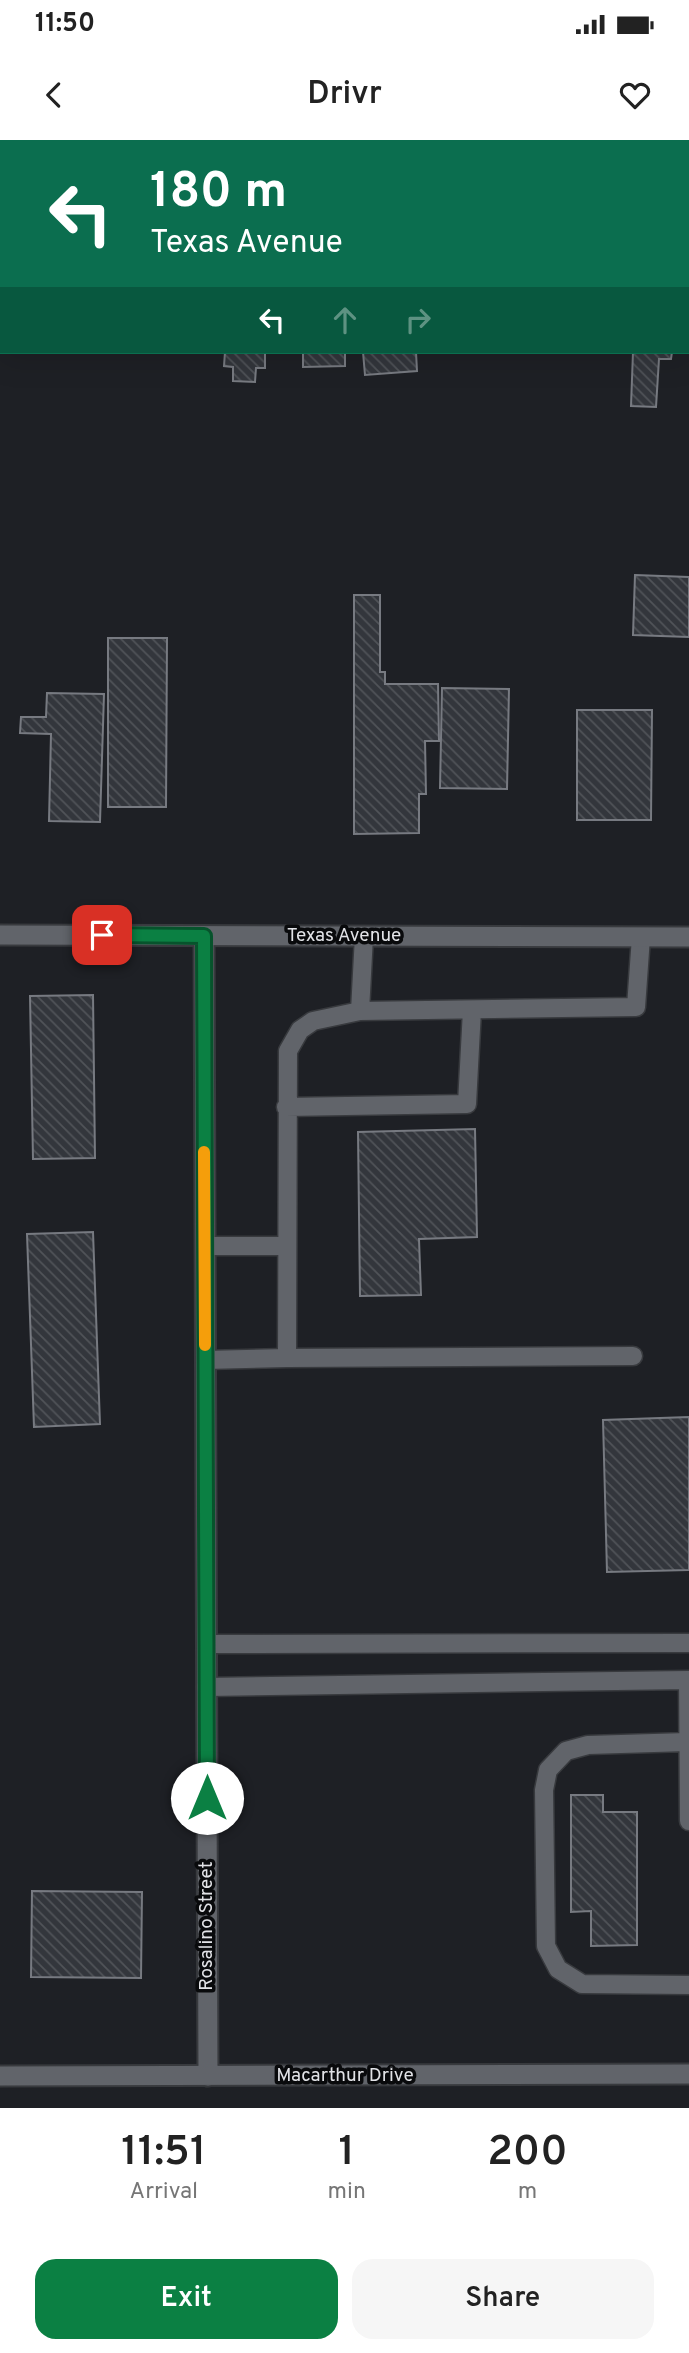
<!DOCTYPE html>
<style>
body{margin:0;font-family:Overpass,sans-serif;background:#f6f6f6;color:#222;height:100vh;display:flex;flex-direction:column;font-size:26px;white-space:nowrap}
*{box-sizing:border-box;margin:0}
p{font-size:23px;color:#767676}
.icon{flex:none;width:38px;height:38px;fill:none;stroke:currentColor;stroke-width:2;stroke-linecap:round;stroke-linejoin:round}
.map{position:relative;height:1968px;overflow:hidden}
.panel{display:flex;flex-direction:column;background:#fff;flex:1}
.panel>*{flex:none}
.hud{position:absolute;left:0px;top:0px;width:690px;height:214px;box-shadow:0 7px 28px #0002;background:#0b6e4f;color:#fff;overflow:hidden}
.pin{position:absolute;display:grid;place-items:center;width:60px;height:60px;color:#fff;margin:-30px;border-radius:14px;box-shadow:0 4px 10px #0006}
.me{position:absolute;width:77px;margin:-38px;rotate:0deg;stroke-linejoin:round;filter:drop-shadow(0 0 5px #0008)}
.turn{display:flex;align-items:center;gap:24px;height:147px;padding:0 35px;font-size:32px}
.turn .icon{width:91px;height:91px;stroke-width:2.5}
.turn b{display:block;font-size:49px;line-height:60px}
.lanes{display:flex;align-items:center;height:66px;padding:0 35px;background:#0003;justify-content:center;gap:35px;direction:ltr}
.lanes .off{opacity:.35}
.eta{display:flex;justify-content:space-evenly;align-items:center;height:119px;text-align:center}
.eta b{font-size:42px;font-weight:600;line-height:49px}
.button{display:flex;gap:14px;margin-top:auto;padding:14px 35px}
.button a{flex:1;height:80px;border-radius:21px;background:#0b8043;color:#fff;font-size:28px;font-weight:600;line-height:80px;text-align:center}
.button a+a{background:#f6f6f6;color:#222}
.status{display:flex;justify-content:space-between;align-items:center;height:49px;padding:0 35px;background:#fff;direction:ltr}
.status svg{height:19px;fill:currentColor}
header{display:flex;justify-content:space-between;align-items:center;height:91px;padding:0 35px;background:#fff;font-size:32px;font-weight:600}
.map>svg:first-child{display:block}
.building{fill:url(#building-back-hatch);stroke:#777a81;stroke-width:2}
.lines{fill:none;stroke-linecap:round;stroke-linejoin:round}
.service-casing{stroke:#383a3e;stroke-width:21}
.minor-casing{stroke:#383a3e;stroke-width:23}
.tertiary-casing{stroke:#383a3e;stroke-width:23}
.service{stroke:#61646a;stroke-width:18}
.minor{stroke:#61646a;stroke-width:19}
.tertiary{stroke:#61646a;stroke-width:19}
.route-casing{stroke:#07532c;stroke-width:18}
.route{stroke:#0b8043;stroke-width:12}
.slow{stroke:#f59e0b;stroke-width:12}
.labels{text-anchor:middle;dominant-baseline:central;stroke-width:7;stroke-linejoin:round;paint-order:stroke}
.street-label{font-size:19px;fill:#e2e3e7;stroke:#090a0c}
</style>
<div class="status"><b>11:50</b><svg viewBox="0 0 49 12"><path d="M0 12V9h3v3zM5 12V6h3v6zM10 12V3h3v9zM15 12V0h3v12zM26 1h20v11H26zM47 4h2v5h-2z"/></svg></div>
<header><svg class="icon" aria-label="back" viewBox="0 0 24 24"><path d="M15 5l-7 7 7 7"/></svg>Drivr<svg class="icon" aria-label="heart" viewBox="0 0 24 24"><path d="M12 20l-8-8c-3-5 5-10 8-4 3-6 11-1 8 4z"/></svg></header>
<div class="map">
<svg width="689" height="1968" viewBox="0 0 689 1968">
<defs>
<pattern id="building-back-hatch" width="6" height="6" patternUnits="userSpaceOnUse" patternTransform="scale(1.75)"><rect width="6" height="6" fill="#33363c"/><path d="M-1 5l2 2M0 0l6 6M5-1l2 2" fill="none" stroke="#505358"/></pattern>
</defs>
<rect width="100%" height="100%" fill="#1e2025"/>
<path class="building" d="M111,0H279V2H111Z
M225,212H265V228H256L255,242L233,241V227L224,226Z
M303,212H345V226L303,227Z
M363,212H416L417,231L365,235Z
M633,212H672L671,219H659L656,267L631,266Z
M635,435L689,437V497L633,495Z
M354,455H380V532H385V544H438L439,601H425L426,654H419V693L354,694Z
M108,498H167L166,667H108Z
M442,548L509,549L507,649L440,648Z
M47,553L104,554L100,682L49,681L51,594L20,593L21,577H46Z
M577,570H652L651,680H577Z
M93,855L95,1018L33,1019L30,856Z
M475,989L477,1097L419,1099L421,1155L360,1156L358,992Z
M93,1092L100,1284L34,1287L27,1094Z
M689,1277V1430L607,1432L603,1280Z
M571,1655H603V1672H637V1805L591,1806V1771L571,1772Z
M32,1751L142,1752L141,1838L31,1837Z"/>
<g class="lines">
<defs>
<path id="service" d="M364,796L360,871L636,867L641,797
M286,967L467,964L472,870
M205,1106H287
M287,1218L633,1216
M205,1220L287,1218L288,911L300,890L313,881L360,871
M206,1504L689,1503
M206,1547L688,1540L689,1681
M687,1602L588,1605L566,1611L548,1630L544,1650L546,1806L558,1829L582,1844L689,1845"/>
<path id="minor" d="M358,0V2
M0,86H2
M688,87H689
M204,796L208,1936
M0,1936L689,1934"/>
<path id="tertiary" d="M0,795L689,797"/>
</defs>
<use href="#service" class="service-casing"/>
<use href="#minor" class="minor-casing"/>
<use href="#tertiary" class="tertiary-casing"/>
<use href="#service" class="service"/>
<use href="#minor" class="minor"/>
<use href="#tertiary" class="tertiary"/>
</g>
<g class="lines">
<defs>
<path id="route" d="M102,795L204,796L207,1658"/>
</defs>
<use href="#route" class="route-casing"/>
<use href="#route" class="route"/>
<path class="slow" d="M204,1012L205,1205"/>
</g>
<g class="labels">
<g class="street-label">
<text x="344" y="796">Texas Avenue</text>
<text transform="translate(207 1786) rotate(-90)">Rosalino Street</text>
<text x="345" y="1936">Macarthur Drive</text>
</g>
</g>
</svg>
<div class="pin" style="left:102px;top:795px;background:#d93025"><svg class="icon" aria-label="arrive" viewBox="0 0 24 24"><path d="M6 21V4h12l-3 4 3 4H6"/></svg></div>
<svg class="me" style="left:207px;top:1658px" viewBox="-20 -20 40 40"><circle r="19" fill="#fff"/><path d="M0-13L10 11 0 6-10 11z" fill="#0b8043"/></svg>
<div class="hud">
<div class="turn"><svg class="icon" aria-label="left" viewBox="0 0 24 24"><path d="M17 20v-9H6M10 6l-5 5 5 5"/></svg><div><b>180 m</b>Texas Avenue</div></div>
<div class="lanes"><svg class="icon" aria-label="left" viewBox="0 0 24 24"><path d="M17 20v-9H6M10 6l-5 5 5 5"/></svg><svg class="icon off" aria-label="ahead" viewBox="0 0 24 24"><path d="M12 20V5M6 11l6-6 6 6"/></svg><svg class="icon off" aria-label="right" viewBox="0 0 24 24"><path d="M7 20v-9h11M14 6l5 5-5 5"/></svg></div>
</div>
</div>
<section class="panel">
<div class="eta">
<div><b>11:51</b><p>Arrival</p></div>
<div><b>1</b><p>min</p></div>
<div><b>200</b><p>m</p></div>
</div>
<div class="button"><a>Exit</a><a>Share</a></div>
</section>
